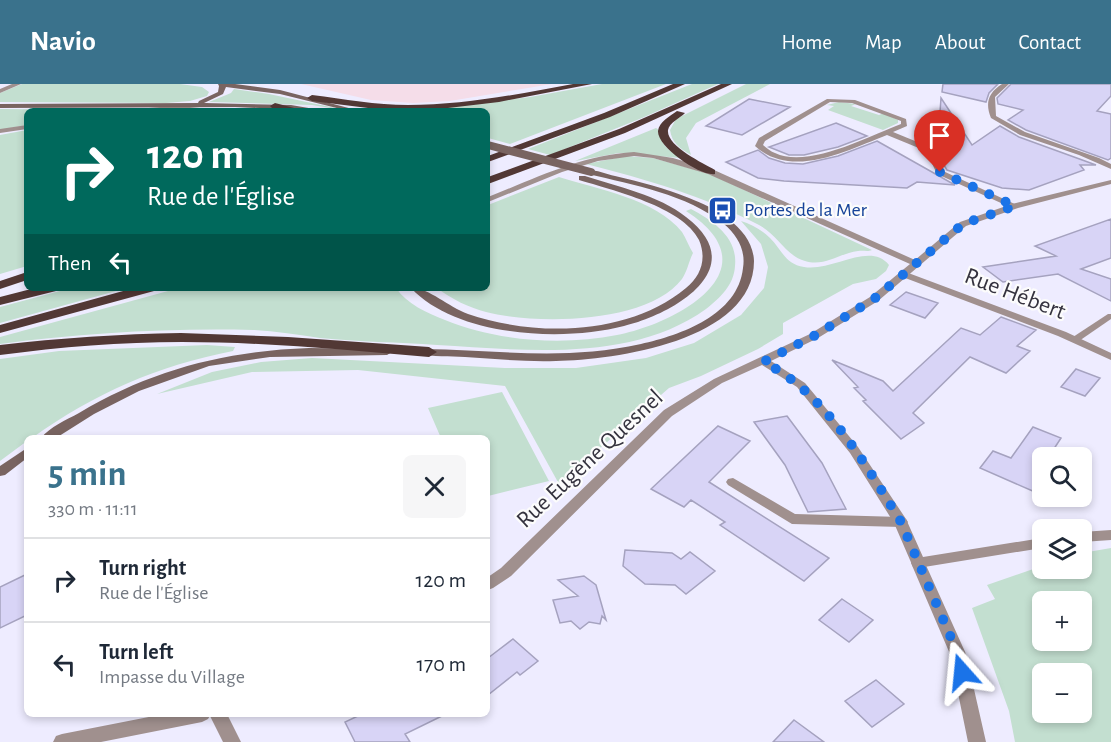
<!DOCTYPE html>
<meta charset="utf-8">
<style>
body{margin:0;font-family:"Alegreya Sans",sans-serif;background:#f6f6f7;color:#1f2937;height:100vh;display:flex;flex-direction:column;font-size:22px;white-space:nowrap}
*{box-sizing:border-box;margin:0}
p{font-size:20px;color:#747a83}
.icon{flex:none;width:33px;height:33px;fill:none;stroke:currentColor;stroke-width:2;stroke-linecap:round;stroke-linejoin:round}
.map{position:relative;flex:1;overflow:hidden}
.panel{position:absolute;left:24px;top:351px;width:466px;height:282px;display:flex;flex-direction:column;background:#fff;border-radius:9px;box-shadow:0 3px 9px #0003}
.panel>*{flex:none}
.banner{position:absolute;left:24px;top:24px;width:466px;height:183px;border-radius:9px;box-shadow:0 3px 9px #0003;background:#00695c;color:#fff;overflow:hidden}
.fabs{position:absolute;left:1032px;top:363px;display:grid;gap:12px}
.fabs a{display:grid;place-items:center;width:60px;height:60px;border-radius:9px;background:#fff;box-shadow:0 3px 9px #0003;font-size:30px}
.pin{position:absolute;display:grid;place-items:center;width:51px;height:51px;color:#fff;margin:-62px -26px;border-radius:50% 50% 50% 0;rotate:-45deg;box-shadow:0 0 6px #0007}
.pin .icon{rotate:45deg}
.me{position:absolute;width:66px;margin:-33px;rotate:342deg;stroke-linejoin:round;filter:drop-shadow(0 0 4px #0008)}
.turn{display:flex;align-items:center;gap:21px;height:126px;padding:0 24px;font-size:27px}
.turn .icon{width:78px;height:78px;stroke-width:2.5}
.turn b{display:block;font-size:42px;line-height:51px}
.then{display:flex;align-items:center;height:57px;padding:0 24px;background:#0003;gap:12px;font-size:22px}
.round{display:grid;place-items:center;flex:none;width:63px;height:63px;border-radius:9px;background:#f6f6f7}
.overview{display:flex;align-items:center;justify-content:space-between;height:102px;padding:0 24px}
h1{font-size:36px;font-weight:600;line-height:45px;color:#3a728c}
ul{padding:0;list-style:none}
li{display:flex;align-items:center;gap:18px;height:84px;padding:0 24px;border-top:2px solid #e0e1e3}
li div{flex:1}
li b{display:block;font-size:22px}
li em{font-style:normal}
header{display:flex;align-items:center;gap:36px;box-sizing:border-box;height:84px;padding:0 30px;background:#3a728c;color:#fff}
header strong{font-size:28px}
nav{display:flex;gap:33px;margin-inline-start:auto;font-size:21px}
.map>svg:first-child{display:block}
.commercial{fill:#f5dde9}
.green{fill:#c3dfd0;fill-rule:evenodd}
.building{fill:#d8d4f6;stroke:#a5a2bf;stroke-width:1.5}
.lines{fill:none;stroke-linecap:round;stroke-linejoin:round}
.service{fill:#a0908e;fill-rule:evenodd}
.minor{fill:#a0908e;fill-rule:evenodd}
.tertiary{fill:#a0908e;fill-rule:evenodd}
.secondary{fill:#796461;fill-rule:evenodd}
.trunk{fill:#523835;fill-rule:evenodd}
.secondary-bridge{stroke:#796461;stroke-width:8}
.route{stroke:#1a73e8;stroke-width:10;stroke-dasharray:0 18}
.labels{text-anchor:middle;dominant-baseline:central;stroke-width:4.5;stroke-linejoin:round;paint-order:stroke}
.far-transit-label{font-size:20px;fill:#164399;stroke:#fcfcfc;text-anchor:start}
.street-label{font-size:24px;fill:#35333f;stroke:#fcfcfc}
</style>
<header>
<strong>Navio</strong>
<nav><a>Home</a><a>Map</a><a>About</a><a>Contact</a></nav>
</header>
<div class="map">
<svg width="1111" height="658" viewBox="0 0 1111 658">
<rect width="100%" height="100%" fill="#eeecff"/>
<path class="commercial" d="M301,0H552L450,17L413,19L371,16Z"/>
<path class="green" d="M22,0H180L202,3L209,8L207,12L190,17L166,19L0,18V9Z
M602,0H666L510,60L488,54V27H416L530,13Z
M692,0H718L642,34L550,71L528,65Z
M746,0H770L696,39L686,54L691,71C679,64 672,59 670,46L676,35Z
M234,5L269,10L349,27L312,21L209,18L231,9Z
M839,18L856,20L851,22L879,31L884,29L898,36V39L883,46L828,26L834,22L827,21Z
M0,25L113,26L27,27V41L0,46Z
M656,44L659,46C660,60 669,67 681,74L619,69L575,77Z
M27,46V182L0,190V51Z
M626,72L653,74L710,90L872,166C867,168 864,166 858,167C840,169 825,183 805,177C786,172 777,150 759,141C701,111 648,96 586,80Z
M559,93C597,105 656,115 682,148C686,154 689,163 693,169C689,177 687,188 682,195C648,240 536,241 486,228C470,224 451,215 437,204H488V121Z
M691,125C713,137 738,153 735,182C734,201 720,214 706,225C631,279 524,266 437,261C398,258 359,258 320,254C298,251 275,247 253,246C168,244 84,249 0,260V253L179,204H396C407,220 427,229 445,236C497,257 561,262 617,251C678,239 776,185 686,127Z
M741,137C751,140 762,146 770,154C782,166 785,180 804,183C832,188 870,157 889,181L886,187L876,195L853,200L783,239V250L758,265L701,292L669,304L559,400L505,302L358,286L252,288L157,310L212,288L261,278L312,274L505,284H576L646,274L694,259L741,231L764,204L768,183L761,160Z
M71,204H127L0,239V223Z
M207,261L235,263L233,267C157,282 95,309 32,354H27V357L0,377V275L59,267Z
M502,308L549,397L488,412V354H441L428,324Z
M1111,464V658H1015L1009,627L972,524L995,515L987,501L1042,482V484H1082V469ZM1042,518H1082V556H1042ZM1042,590H1082V628H1042Z"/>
<path class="building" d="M943,0H998L989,9L986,18L942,8Z
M1011,0H1111V12L1097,27L1111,30V74L1108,76L1026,46L1008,36L1023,26L998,20L997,14Z
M941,14L972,61L1000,42L1019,53L1096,81H1080L1084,86L1029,106L1002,104L947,86L937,70Z
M749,15L790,23L742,51L706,42Z
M836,39L867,52L838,63L804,71H789L769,63Z
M877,57L955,101L917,98L907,104L784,97L758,94L726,78L758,66L769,74L785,79L803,80L838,72Z
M1111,135V174L1081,185L1111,195V217L1058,190L1003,198L983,183L1056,172L1035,162Z
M906,208L938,219L925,234L890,221Z
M1001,233L1036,246L1017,262L1030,267L1006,289L970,273L913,329L924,339L901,355L863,317L866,316L854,304L858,303L832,276L883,297L893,307L961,244L980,251Z
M1076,285L1100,294L1085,312L1061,303Z
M787,332L822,379L846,425L808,428L785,381L754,338Z
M718,342L750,357L709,398L829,474L804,497L720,441L725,438L691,416L684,423L651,405Z
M1033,343L1061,354L1048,374H1042V397L1035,408L980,384L993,367L1011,374Z
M625,466L672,469L681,475L690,468L715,487L686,510L675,501L645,500L623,482Z
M27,490V531L0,544V503Z
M584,492L596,501L606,536L602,532L600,540L589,538L580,545L571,537L560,539L553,516L578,512L558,496Z
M842,515L873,536L849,558L819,536Z
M513,555L538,577L520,591L517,588L488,611V574Z
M876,596L904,620L872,643L845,617Z
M362,630H446L405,650L410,658H355L345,638Z
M794,636L824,658H773Z"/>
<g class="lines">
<path class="service" d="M1108,230H1111V235L1079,257H1073L1072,255L1073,253Z"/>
<path class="minor" d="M827,15L855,16L906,35L907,42L893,48L932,64L943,87L1019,122L1012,124L937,90L926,67L887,51C848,66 792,96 755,62L759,54ZM830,18L852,19L901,37V40C869,52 808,85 775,69C771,68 767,64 763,61L765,57Z
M903,187L1066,248L1111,269V276L1058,252L900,192L898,190Z
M733,394L795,430L901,433L906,435L908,438L906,441L901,443L792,440L728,401L726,398L728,395Z
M918,474L923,475L925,479L966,570L986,658H968L950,570L911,479L913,475Z
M209,630H227L241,658H223Z"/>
<path class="tertiary" d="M12,0H21L0,9V5Z
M1002,0H1009L995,13L996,32L1025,48L1099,74L1111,80V85L1079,71L1020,51L991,34C985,19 988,9 1002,0Z
M207,19L210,21L209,22L161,27H134L137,25Z
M27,41V45L0,49V45Z
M634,68L673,74L714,86L915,176L960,138L1012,120L1111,96V100L1018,124L966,142L878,217L818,254L771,277L805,299L858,363L906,435L923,473L1042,454V464L918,484L913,483L894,439L850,369L797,303L762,281L722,299L672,332L511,492L493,504L488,506V493L501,484L664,326L714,295L810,250L870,213L910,180L708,90L653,74L634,72L598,77L562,88L488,118V113C536,94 582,71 634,68Z
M1111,446V456L1082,458V448Z
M164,630H211L208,635L202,638L101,658H53L56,652L62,650Z"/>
<path class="secondary" d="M218,0H235L280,6L360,27H349L280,10L226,3L223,10L204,19L291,21L326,27L235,23L0,24V20L198,19L199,17L218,8L219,2Z
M588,86C597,86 606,90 615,92C640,98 665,104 689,114C715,124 753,144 754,177C754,257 614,276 556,277C525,278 495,275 465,273C450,272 433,273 419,270L418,268L423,265C500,266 563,277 641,260C681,251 738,231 743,184C746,166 737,151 724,140C686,110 634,101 588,90Z
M579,92H585C619,103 658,111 686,133C753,184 674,230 624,242C563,258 457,253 411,204C430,204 448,223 468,230C536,253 628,252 686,204C701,192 707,175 699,156C683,123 612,106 579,96Z
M309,264L387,265L392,268L387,271L270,273L209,282L139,307L94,330L56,354H41C50,343 66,336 79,329C151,286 225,267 309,264Z
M27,364V374L5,391L0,392V382Z"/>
<path class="trunk" d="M573,0H592L499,18L431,26H384L312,17L307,14L312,11C344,15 376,21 408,21C464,21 519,10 573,0Z
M673,0H685L610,33L488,78V72L604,29Z
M721,0H732L625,49L488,100V93L619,45Z
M275,19L298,25L300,27L272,24L270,22Z
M677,27L685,29C680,34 669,39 668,46C666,62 703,79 715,86V90C701,93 657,63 658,47C659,38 670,32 677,27Z
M27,188V196L0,205V197Z
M35,204H58L56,207L0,221V213Z
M134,204H156L154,207L0,249V241Z
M181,249L288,253L429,263L437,268L429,273C347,266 265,258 182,258C121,258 61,263 0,271V261C60,254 120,250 181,249Z"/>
<path class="secondary-bridge" d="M488,61L591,88"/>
</g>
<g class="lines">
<path class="route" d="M940,88L1015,122L963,140L874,215L814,252L763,278C824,307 866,381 901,438L958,570L962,588"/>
</g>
<defs>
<symbol id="bus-square" viewBox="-11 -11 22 22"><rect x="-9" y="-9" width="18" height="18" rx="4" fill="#1a4fb4" stroke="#fcfcfc"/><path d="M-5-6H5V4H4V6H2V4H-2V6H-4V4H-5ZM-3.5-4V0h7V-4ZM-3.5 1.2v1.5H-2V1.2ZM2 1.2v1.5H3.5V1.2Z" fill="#fff"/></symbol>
</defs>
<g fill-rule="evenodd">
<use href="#bus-square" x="706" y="110" width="33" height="33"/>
</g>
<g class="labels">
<g class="far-transit-label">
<text x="744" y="126">Portes de la Mer</text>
</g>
<g class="street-label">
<text transform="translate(1015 210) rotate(21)">Rue Hébert</text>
<text transform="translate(590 375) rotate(-43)">Rue Eugène Quesnel</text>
</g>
</g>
</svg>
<div class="fabs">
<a><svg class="icon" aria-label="search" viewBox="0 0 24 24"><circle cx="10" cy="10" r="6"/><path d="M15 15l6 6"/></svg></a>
<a><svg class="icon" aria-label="layers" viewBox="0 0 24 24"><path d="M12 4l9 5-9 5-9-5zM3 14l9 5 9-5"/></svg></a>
<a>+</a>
<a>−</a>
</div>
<div class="pin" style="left:940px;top:88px;background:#d93025"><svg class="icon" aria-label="arrive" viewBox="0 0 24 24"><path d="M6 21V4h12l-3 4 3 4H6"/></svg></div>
<svg class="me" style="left:962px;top:588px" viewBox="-20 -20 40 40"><path d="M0-17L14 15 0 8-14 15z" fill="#1a73e8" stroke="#fff" stroke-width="4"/></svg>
<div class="banner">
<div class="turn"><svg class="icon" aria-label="right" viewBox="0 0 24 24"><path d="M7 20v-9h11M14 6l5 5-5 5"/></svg><div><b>120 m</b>Rue de l'Église</div></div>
<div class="then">Then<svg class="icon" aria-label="left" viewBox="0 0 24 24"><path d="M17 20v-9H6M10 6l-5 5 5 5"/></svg></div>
</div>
<section class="panel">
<div class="overview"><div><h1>5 min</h1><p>330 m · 11:11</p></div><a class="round"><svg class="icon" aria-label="close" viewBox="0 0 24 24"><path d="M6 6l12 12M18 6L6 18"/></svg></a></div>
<ul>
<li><svg class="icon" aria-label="right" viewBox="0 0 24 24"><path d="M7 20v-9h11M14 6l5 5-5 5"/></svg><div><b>Turn right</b><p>Rue de l'Église</p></div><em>120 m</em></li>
<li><svg class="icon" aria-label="left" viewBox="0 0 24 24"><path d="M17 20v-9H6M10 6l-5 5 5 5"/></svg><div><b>Turn left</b><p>Impasse du Village</p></div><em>170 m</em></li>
</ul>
</section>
</div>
